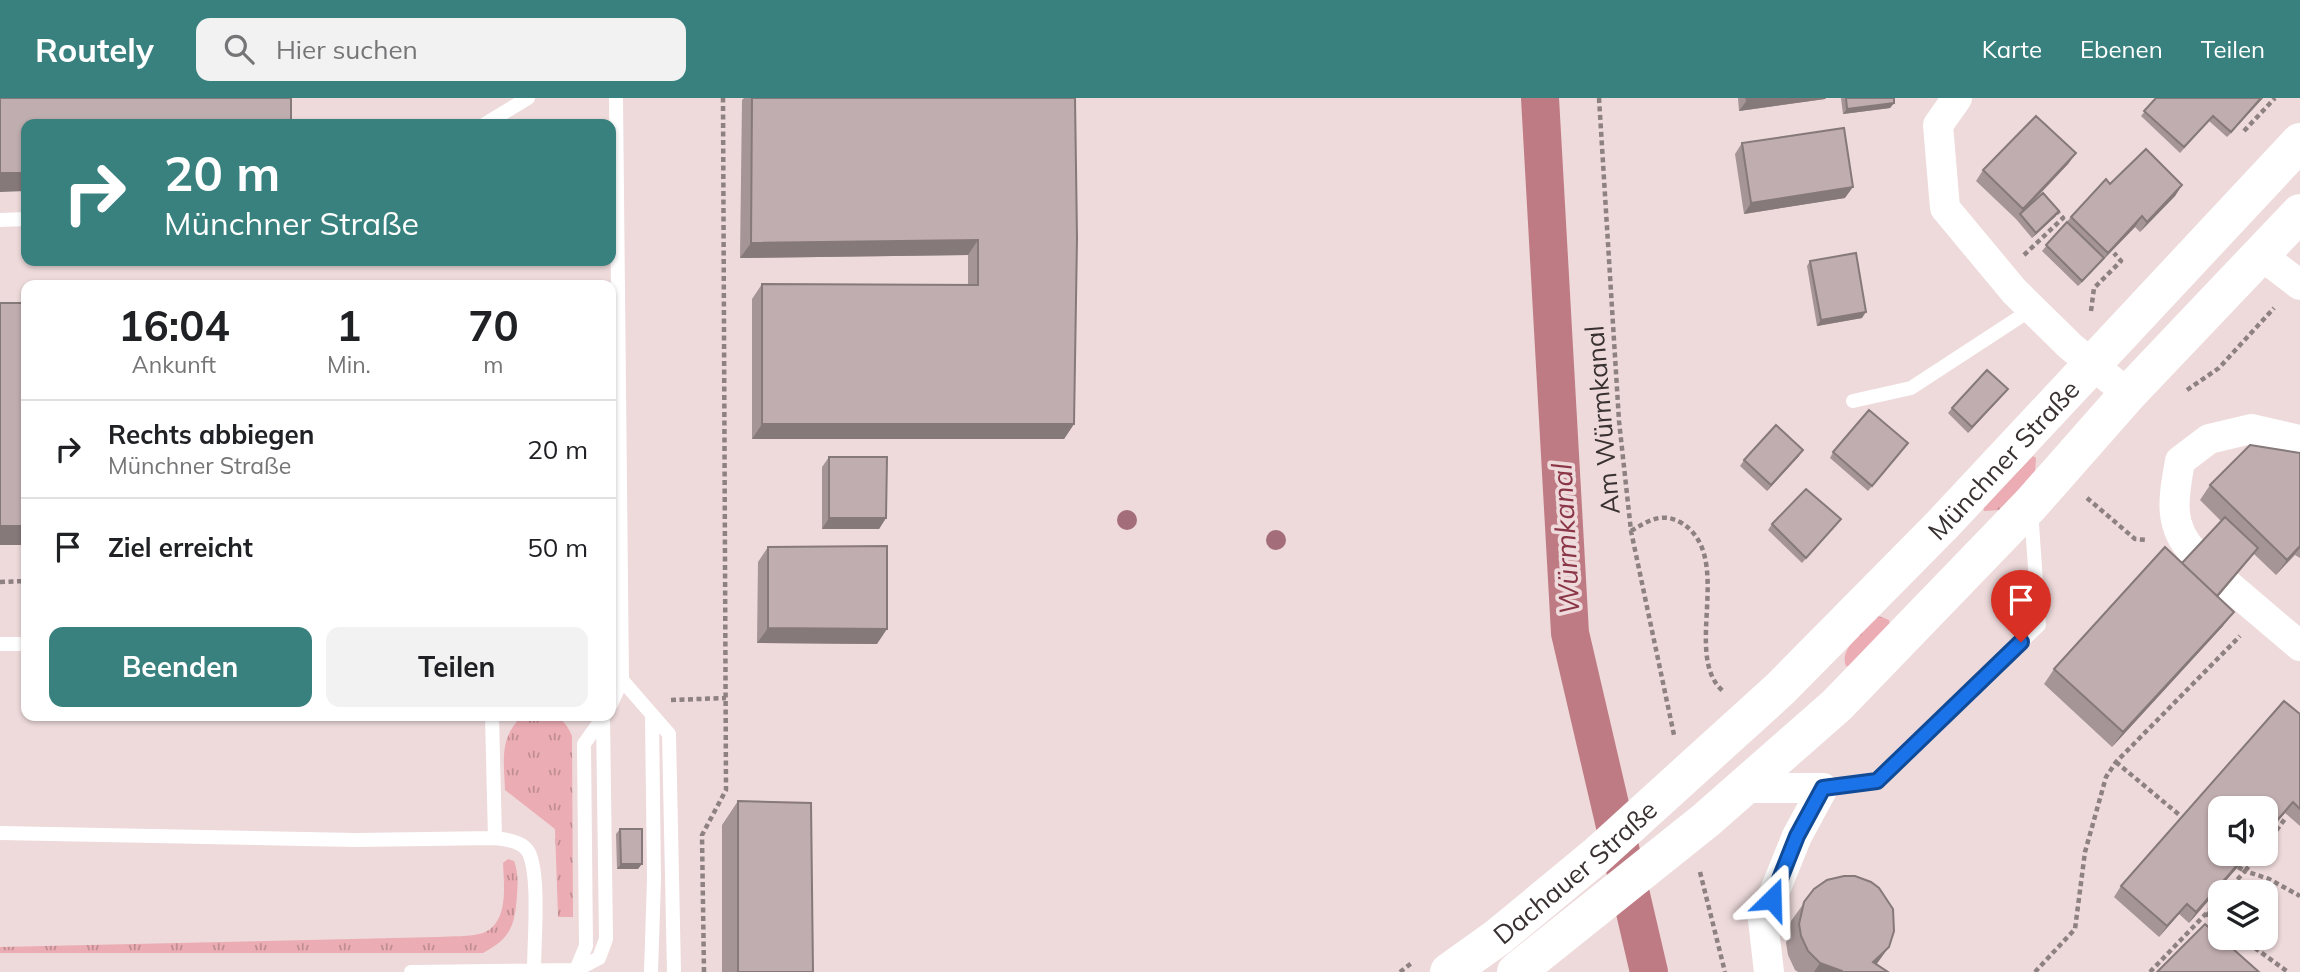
<!DOCTYPE html>
<html lang="de">
<meta charset="utf-8">
<style>
body{margin:0;font-family:Mulish,sans-serif;background:#f2f2f2;color:#202124;height:100vh;display:flex;flex-direction:column;font-size:26px;white-space:nowrap}
*{box-sizing:border-box;margin:0}
p{font-size:23px;color:#757577}
.icon{flex:none;width:38px;height:38px;fill:none;stroke:currentColor;stroke-width:2;stroke-linecap:round;stroke-linejoin:round}
.map{position:relative;flex:1;overflow:hidden}
.panel{position:absolute;left:21px;top:182px;width:595px;height:441px;display:flex;flex-direction:column;background:#fff;border-radius:14px;box-shadow:0 2px 5px #0004}
.panel>*{flex:none}
.top-card{position:absolute;left:21px;top:21px;width:595px;height:147px;border-radius:14px;box-shadow:0 2px 5px #0004;background:#39817e;color:#fff;overflow:hidden}
.fabs{position:absolute;left:2208px;top:698px;display:grid;gap:14px}
.fabs a{display:grid;place-items:center;width:70px;height:70px;border-radius:14px;background:#fff;box-shadow:0 2px 5px #0004;font-size:35px}
.pin{position:absolute;display:grid;place-items:center;width:60px;height:60px;color:#fff;margin:-72px -30px;border-radius:50% 50% 50% 0;rotate:-45deg;box-shadow:0 0 7px #0007}
.pin .icon{rotate:45deg}
.me{position:absolute;width:77px;margin:-38px;rotate:22deg;stroke-linejoin:round;filter:drop-shadow(0 0 5px #0008)}
.turn{display:flex;align-items:center;gap:24px;height:147px;padding:0 28px;font-size:32px}
.turn .icon{width:91px;height:91px;stroke-width:2.5}
.turn b{display:block;font-size:49px;line-height:60px}
.eta{display:flex;justify-content:space-evenly;align-items:center;height:119px;text-align:center}
.eta b{font-size:42px;font-weight:700;line-height:49px}
.primary-button{display:flex;gap:14px;margin-top:auto;padding:14px 28px}
.primary-button a{flex:1;height:80px;border-radius:14px;background:#39817e;color:#fff;font-size:28px;font-weight:700;line-height:80px;text-align:center}
.primary-button a+a{background:#f2f2f2;color:#202124}
ul{padding:0;list-style:none}
li{display:flex;align-items:center;gap:21px;height:98px;padding:0 28px;border-top:2px solid #e0e0e0}
li div{flex:1}
li b{display:block;font-size:26px}
li em{font-style:normal}
header{display:flex;align-items:center;gap:42px;box-sizing:border-box;height:98px;padding:0 35px;background:#39817e;color:#fff}
header strong{font-size:33px}
nav{display:flex;gap:38px;margin-inline-start:auto;font-size:24px}
.search{width:490px;height:63px;background:#f2f2f2;display:flex;align-items:center;gap:18px;box-sizing:border-box;padding:0 24px;border-radius:14px;color:#757577;font-size:26px}
.map>svg:first-child{display:block}
.grass{fill:url(#grass-tufts)}
.lines{fill:none;stroke-linecap:round;stroke-linejoin:round}
.canal{stroke:#bf7b83;stroke-width:38}
.path{stroke:#8e8181;stroke-width:4.5;stroke-dasharray:5 3.5;stroke-linecap:butt}
.service{stroke:#fff;stroke-width:14}
.minor{stroke:#fff;stroke-width:30}
.primary{stroke:#fff;stroke-width:38}
.tree{fill:#a36d79}
.wall{fill:#a59596}
.shaded-wall{fill:#86797a}
.building{fill:#c0adaf;stroke:#86797a;stroke-width:2}
.route-casing{stroke:#114b97;stroke-width:18}
.route{stroke:#1a73e8;stroke-width:12}
.labels{text-anchor:middle;dominant-baseline:central;stroke-width:7;stroke-linejoin:round;paint-order:stroke}
.street-label{font-size:26px;fill:#393131;stroke:#eedadb}
.water-label{font-size:28px;font-style:italic;fill:#8b3646;stroke:#eedadb}
</style>
<header>
<strong>Routely</strong>
<div class="search"><svg class="icon" aria-label="search" viewBox="0 0 24 24"><circle cx="10" cy="10" r="6"/><path d="M15 15l6 6"/></svg>Hier suchen</div>
<nav><a>Karte</a><a>Ebenen</a><a>Teilen</a></nav>
</header>
<div class="map">
<svg width="2300" height="874" viewBox="0 0 2300 874">
<defs>
<pattern id="grass-tufts" width="24" height="20" patternUnits="userSpaceOnUse" patternTransform="scale(1.75)"><rect width="24" height="20" fill="#ebacb3"/><path d="M3 7l-1-3M5 7V3M7 7l1-3M15 17l-1-3M17 17v-4M19 17l1-3" fill="none" stroke="#bf8d92"/></pattern>
</defs>
<rect width="100%" height="100%" fill="#eedadb"/>
<path class="grass" d="M2033,358L2036,360L2035,375L2001,412L1984,413L1983,409Z
M1879,518L1889,522L1890,527L1849,569L1846,568C1838,550 1867,530 1879,518Z
M522,618C547,618 561,611 572,638L573,819H558L555,731L505,692C504,663 499,640 522,618Z
M508,761L514,763C518,773 518,785 517,796C515,826 512,840 483,855H0V849L438,839C452,838 470,839 483,835C509,825 504,787 503,765Z"/>
<g class="lines">
<path class="canal" d="M1540,0L1570,535L1649,874"/>
<path class="path" d="M1599,0L1619,323L1631,433L1674,637
M2244,33L2275,0
M2024,157L2063,120L2056,112
M2091,213L2094,190L2121,163L2114,155
M2187,292L2219,270L2274,210
M2087,400L2135,441L2147,442
M1631,433C1648,423 1661,414 1680,424C1737,457 1681,557 1723,593
M0,484L26,483
M671,602L726,600
M2116,664L2183,720
M2266,746L2285,721
M2238,769L2245,773L2259,756
M1700,774L1725,874
M2226,794L2245,773L2269,781L2300,798
M2206,815L2221,825
M2241,840L2288,874
M704,874L702,737L726,692L723,0
M1400,874L1413,864
M2035,874L2075,831L2085,754L2106,679L2116,664L2240,538
M2150,874L2221,800"/>
<path class="service" d="M485,26L528,0
M0,122L26,121
M1853,303L1911,290L2032,211
M0,546H26
M611,582H622L669,636L674,874
M611,606L622,582L616,0
M1823,690L1877,683L2039,527L2031,412
M0,735L356,742L495,740L492,618
M495,740C507,742 523,743 529,755C540,779 534,844 534,872L536,874
M576,872L586,848L584,646L604,618
M411,874L576,872L599,860L606,841L603,618
M651,874L654,782L652,617"/>
<path class="minor" d="M1957,0L1938,27L1945,110L2014,193L2070,248L2128,296
M2261,157L2300,187
M2194,455C2167,427 2174,398 2180,363L2209,341L2251,331L2300,342
M2227,486L2300,548
M1743,690H1823L1797,738L1763,822L1769,874"/>
<g class="primary">
<path id="s1" d="M1449,874L1498,839L1596,758L1780,591L1942,427L2300,44"/>
<path d="M1516,874L1706,722L1837,607L2031,406L2128,296L2300,115"/>
</g>
</g>
<g class="tree">
<circle cx="1127" cy="422" r="10"/>
<circle cx="1276" cy="442" r="10"/>
</g>
<path class="wall" d="M744,0H1075L1074,326L1064,341H752V201L762,186L968,187V157L740,160L742,2Z
M1738,0H1826L1825,1L1739,13Z
M1841,0H1894V5L1890,10L1843,16Z
M2156,0H2263L2227,39L2209,23L2180,55L2141,18Z
M1742,45L1845,100L1744,116L1735,56Z
M2076,55L2068,66L2028,109L2056,118L2032,140L2016,121L1976,83L1983,72Z
M2110,86L2182,87L2175,98L2140,134L2135,129L2078,188L2042,153L2071,119Z
M1810,163L1862,220L1817,228L1807,168Z
M2004,296L1968,335L1948,315L1952,310Z
M1908,345L1868,393L1830,360L1833,354Z
M2300,355V460L2295,457L2276,477L2254,456L2218,499L2223,528L2112,649L2044,586L2054,571L2182,465L2221,423L2200,402L2210,387Z
M1799,358L1767,393L1740,368L1744,362Z
M829,359L886,420L879,431H822V369Z
M1841,421L1802,465L1768,432L1772,426Z
M768,449L877,546L757,545L758,464Z
M2300,616V728L2285,715L2189,825L2179,816L2159,839L2114,799L2121,788Z
M738,703L813,874H722V727Z
M620,731L638,771H617L616,736Z
M1814,791L1877,866L1888,874H1798L1795,872L1788,857L1786,845L1791,823Z"/>
<path class="shaded-wall" d="M1763,0H1826L1825,1L1739,13L1747,2Z
M2261,0H2263L2227,39L2231,34Z
M1894,5L1890,10L1843,16L1847,11Z
M2076,55L2068,66L2020,116L2023,111Z
M0,75H26V93L0,94Z
M2182,87L2175,98L2140,134L2147,124Z
M1853,89L1845,100L1744,116L1751,105Z
M2059,113L2056,118L2032,140L2036,135Z
M2142,118L2135,129L2100,165L2108,155Z
M978,142L968,157L740,160L751,145Z
M2104,160L2100,165L2078,188L2082,183Z
M1866,214L1862,220L1817,228L1821,222Z
M2008,291L2004,296L1968,335L1972,329Z
M762,326H1074L1064,341H752Z
M1803,352L1799,358L1767,393L1771,387Z
M829,420H886L879,431H822Z
M0,428H26V447H0Z
M2300,448V451H2299L2276,477L2287,462Z
M2234,514L2223,528L2112,649L2123,634Z
M768,530L887,531L877,546L757,545Z
M2293,704L2285,715L2266,737V735Z
M2247,756H2249L2189,825L2196,814Z
M621,766H642L638,771H617Z
M2187,806L2179,816L2159,839L2167,828Z
M1889,849L1876,867L1873,864Z
M1820,865L1842,873L1841,874H1814Z"/>
<path class="building" d="M0,0H291V26H26V75H0Z
M752,0H1075L1077,140L1074,326H762V186L978,187V142L751,145Z
M1746,0H1763L1747,2Z
M1846,0H1894V5L1847,11Z
M2156,0H2261L2231,34L2213,18L2184,49L2144,13Z
M2036,18L2076,55L2023,111L1983,72Z
M1844,30L1853,89L1751,105L1742,45Z
M2146,51L2182,87L2147,124L2142,118L2108,155L2071,119L2106,81L2110,86Z
M2043,95L2059,113L2036,135L2020,116Z
M2067,124L2104,160L2082,183L2046,147Z
M1856,155L1866,214L1821,222L1810,163Z
M0,205H26V428H0Z
M1987,272L2008,291L1972,329L1952,310Z
M1869,312L1908,345L1872,388L1833,354Z
M1776,327L1803,352L1771,387L1744,362Z
M2250,347L2300,355V448L2287,462L2210,387Z
M829,359H887L886,420H829Z
M1806,391L1841,421L1806,460L1772,426Z
M2225,419L2258,450L2217,498L2182,465Z
M887,448V531L768,530V449Z
M2165,449L2234,514L2123,634L2054,571Z
M2284,603L2300,616V711L2293,704L2266,735V710H2221V756H2247L2196,814L2187,806L2167,828L2121,788Z
M738,703L811,705L813,874H738Z
M620,731H642V766H621Z
M1844,778H1855L1871,784L1879,790L1893,811L1894,833L1889,849L1873,864L1888,874H1842V873L1820,865L1808,853L1801,838L1799,826L1804,804L1814,791L1827,782Z
M2205,826L2259,874H2157Z"/>
<g class="lines">
<defs>
<path id="route" d="M1772,801L1797,738L1823,690L1877,683L2021,544"/>
</defs>
<use href="#route" class="route-casing"/>
<use href="#route" class="route"/>
</g>
<g class="labels">
<g class="street-label">
<text transform="translate(1602 322) rotate(-95)">Am Würmkanal</text>
<text stroke="none"><textPath href="#s1" startOffset="756">Münchner Straße</textPath></text>
<text stroke="none"><textPath href="#s1" startOffset="161">Dachauer Straße</textPath></text>
</g>
<g class="water-label">
<text transform="translate(1565 441) rotate(-93)">Würmkanal</text>
</g>
</g>
</svg>
<div class="fabs">
<a><svg class="icon" aria-label="sound" viewBox="0 0 24 24"><path d="M4 9h4l5-4v14l-5-4H4zM17 9q2 3 0 6"/></svg></a>
<a><svg class="icon" aria-label="layers" viewBox="0 0 24 24"><path d="M12 4l9 5-9 5-9-5zM3 14l9 5 9-5"/></svg></a>
</div>
<div class="pin" style="left:2021px;top:544px;background:#d93025"><svg class="icon" aria-label="arrive" viewBox="0 0 24 24"><path d="M6 21V4h12l-3 4 3 4H6"/></svg></div>
<svg class="me" style="left:1772px;top:801px" viewBox="-20 -20 40 40"><path d="M0-17L14 15 0 8-14 15z" fill="#1a73e8" stroke="#fff" stroke-width="4"/></svg>
<div class="top-card">
<div class="turn"><svg class="icon" aria-label="right" viewBox="0 0 24 24"><path d="M7 20v-9h11M14 6l5 5-5 5"/></svg><div><b>20 m</b>Münchner Straße</div></div>
</div>
<section class="panel">
<div class="eta">
<div><b>16:04</b><p>Ankunft</p></div>
<div><b>1</b><p>Min.</p></div>
<div><b>70</b><p>m</p></div>
</div>
<ul>
<li><svg class="icon" aria-label="right" viewBox="0 0 24 24"><path d="M7 20v-9h11M14 6l5 5-5 5"/></svg><div><b>Rechts abbiegen</b><p>Münchner Straße</p></div><em>20 m</em></li>
<li><svg class="icon" aria-label="arrive" viewBox="0 0 24 24"><path d="M6 21V4h12l-3 4 3 4H6"/></svg><div><b>Ziel erreicht</b></div><em>50 m</em></li>
</ul>
<div class="primary-button"><a>Beenden</a><a>Teilen</a></div>
</section>
</div>
